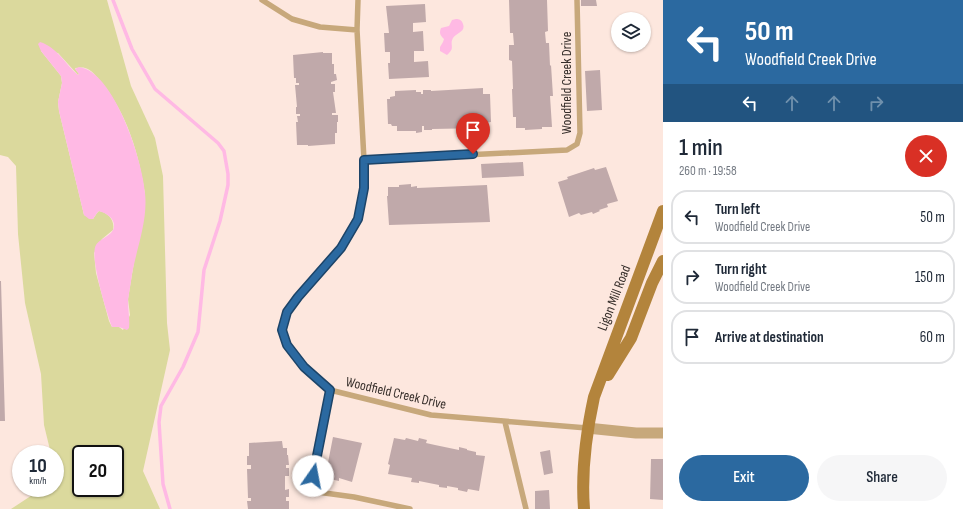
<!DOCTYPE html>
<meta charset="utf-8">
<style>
body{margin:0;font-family:"Sofia Sans Condensed",sans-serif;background:#f6f6f7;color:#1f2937;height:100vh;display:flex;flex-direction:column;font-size:15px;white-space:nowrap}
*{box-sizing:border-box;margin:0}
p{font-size:13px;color:#747a83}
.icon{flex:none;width:22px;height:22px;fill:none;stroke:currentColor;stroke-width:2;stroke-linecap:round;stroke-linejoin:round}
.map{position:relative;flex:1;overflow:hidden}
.side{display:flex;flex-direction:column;background:#fff;width:300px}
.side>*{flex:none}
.top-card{background:#2b69a0;color:#fff;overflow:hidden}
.tools{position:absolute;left:611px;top:12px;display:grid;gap:8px}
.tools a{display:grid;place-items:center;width:40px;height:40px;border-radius:50%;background:#fff;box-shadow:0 1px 3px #0004;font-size:20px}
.speed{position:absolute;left:12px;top:445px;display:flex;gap:8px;font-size:20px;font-weight:700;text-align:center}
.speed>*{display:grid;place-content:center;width:52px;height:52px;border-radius:50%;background:#fff;box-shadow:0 1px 3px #0004;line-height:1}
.speed small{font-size:10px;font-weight:400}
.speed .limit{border:2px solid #111;border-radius:6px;background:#fff;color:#111}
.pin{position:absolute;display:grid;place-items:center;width:34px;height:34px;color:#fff;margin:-41px -17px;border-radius:50% 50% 50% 0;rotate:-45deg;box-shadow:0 0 4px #0007}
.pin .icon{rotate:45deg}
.me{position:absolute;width:44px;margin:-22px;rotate:12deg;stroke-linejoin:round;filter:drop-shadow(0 0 3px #0008)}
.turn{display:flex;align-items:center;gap:14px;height:84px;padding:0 16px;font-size:18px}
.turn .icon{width:52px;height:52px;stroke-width:2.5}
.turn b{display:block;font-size:28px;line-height:34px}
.lanes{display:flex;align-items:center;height:38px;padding:0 16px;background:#0003;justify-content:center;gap:20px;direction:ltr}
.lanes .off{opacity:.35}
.round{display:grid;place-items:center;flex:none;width:42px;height:42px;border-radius:21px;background:#f6f6f7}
.headline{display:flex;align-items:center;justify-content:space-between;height:68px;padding:0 16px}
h1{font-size:24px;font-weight:600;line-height:30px}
.cta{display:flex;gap:8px;margin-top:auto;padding:8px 16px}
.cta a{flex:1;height:46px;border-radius:24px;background:#2b69a0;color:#fff;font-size:16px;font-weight:600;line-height:46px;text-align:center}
.cta a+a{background:#f6f6f7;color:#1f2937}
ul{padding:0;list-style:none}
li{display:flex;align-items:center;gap:12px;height:54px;margin:0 8px 6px;padding:0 8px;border:2px solid #e0e1e3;border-radius:16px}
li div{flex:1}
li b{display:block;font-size:15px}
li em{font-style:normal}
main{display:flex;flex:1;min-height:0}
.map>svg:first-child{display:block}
.green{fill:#dbd99d;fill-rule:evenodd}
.water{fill:#ffb9e4}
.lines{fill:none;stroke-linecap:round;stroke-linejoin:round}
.stream{stroke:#ffb9e4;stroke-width:3.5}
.building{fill:#c0a9aa}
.service{stroke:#c7a87b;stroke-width:5.5}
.minor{stroke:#c7a87b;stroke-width:11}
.secondary{stroke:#b3843c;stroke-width:12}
.route-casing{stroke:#1c4468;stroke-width:10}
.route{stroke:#2b69a0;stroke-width:7}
.labels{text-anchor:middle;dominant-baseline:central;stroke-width:3.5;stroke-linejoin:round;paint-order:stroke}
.street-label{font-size:14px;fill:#362e2a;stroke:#fde7de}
</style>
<main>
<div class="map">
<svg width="663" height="509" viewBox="0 0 663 509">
<rect width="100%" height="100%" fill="#fde7de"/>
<path class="green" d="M0,0H107L131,86L155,138L163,176L167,323L170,350L143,471L160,509H11L43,488H55V454H51L44,425L41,374L25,303L18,234L16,166L8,157L0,155ZM41,51L58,53L78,75L79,74L76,70L75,68C78,68 82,67 85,68C91,69 97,77 101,82C127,113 139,154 145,194L128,299L130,315L123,330L119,327H112L109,321L96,273L94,253L102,239L113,230C115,221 109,213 99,211L97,213L93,219L84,215L59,111L58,102L62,83L61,76ZM81,454H115V488H81Z"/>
<path class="water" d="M456,19C459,19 462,20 463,24C466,32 456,33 453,38C449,45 456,48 447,55L440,51V47L443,42L444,39C440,35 439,33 441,28L449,26L452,20Z
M40,42C57,47 65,64 78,75L79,74L75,69L79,67C114,71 143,162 145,193C148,220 137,247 132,274C131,283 129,292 128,301C128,310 130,319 129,328L127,330L119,327H112C107,314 89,256 96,245C100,238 115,235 114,225C114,218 106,213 99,211L97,213L93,219H89L84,215L59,111L58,102L62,83L61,76L41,51L38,44Z"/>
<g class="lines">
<path class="stream" d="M113,0L132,49L155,89L218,143L224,151L228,174V185L220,221L204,270L198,332L183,367L161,406L159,422L163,484L170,509"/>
</g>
<path class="building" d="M509,0H547L548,31L545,32L546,43H549L550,66L551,65L553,96H550L552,127H542V129L525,130V128H516V117H513L512,89H513L512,61L509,60V45H514L513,33H510Z
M581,0H596L597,6H581Z
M425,4L426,22L413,23V32L423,31L424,51H414V62L428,61L429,77L389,79L388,63H390V52H385L384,33H389L386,6Z
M323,52V53H332V64H334V74H336L337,80L331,82V84H335V92H333L336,113H332V115H338V122H337V133H335V144L308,146V145H297L296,122H298L297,116H300V114H296V107H297L295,85H299V83H296V78H294L293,55Z
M600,70L602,110L587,111L585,71Z
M483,88V94H490L491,122L485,123V128L432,129V130H424V126H422V132L416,133V131H397V126H392L391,124H388L387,99H390V97L395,96V91L416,90V92H421V94H423V90H431V91Z
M523,162L524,176L482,178L481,164Z
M606,167L618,201L607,204L608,207L599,210L600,211L593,214L592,212L581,215L579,213L569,217L558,182L568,179L567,177L594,168L595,170Z
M411,184V187L417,186V188L487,185L490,222L389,225L387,196H388V187H399V185Z
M0,281H1L5,421H0Z
M333,437L362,443L352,482L339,478V481L325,478Z
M394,438L405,440L406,438L418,441L419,438L427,440L426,443L435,445L459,450V447L467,449V450L476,452V455L485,456L479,491L468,489L467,492L458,490V488L447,486V488L439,487V485L419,481V483L411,482L412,478L388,474L390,465L388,464Z
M282,441L283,448H287V455H288L289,465H286V468H289V476H285V490L289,489V497H286V501H289V509H248L247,501H251V498H248L247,469H251V465H247V456H249V443Z
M550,450L553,473L544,475L540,452Z
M651,459H663V500L650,499Z
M549,490L550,509H535V491Z"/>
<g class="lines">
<path class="service" d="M262,0L292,19L320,27L357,30
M358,0L357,30L364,160V188L358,219L341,248L298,297L287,312L282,330L287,345L304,367L330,390L431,415L587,428
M364,160L567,150L577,144L580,133L577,0
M330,390L310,491L354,497L410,509
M505,422L526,509"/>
<path class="minor" d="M587,428L636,433H663"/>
<path class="secondary" d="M608,375L631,338L652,283L663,261
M584,509C581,471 586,434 594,397L663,211"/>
</g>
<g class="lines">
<defs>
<path id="route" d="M313,476L330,390L304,367L287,345L282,330L287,312L298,297L341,248L358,219L364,188V160L473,154"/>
</defs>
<use href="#route" class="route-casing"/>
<use href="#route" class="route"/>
</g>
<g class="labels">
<g class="street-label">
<text transform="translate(566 83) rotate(-90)">Woodfield Creek Drive</text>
<text transform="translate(614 298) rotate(-69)">Ligon Mill Road</text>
<text transform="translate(396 393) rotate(13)">Woodfield Creek Drive</text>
</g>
</g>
</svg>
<div class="tools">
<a><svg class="icon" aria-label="layers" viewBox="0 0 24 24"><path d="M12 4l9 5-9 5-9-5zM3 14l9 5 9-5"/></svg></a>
</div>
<div class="speed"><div>10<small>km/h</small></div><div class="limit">20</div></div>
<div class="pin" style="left:473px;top:154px;background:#d93025"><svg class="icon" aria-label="arrive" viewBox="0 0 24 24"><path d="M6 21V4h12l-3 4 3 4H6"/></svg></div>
<svg class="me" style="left:313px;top:476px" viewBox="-20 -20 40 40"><circle r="19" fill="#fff"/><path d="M0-13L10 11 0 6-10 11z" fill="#2b69a0"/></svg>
</div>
<section class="side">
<div class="top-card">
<div class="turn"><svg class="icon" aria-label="left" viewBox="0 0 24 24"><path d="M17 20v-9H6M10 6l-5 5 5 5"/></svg><div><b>50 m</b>Woodfield Creek Drive</div></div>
<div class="lanes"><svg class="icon" aria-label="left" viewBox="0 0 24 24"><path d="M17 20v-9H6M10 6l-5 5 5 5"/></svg><svg class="icon off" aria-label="ahead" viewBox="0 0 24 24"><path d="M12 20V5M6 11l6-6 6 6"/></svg><svg class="icon off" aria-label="ahead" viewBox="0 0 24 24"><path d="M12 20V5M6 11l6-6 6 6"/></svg><svg class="icon off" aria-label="right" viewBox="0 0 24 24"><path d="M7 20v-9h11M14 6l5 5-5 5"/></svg></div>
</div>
<div class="headline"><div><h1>1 min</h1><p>260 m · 19:58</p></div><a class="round" style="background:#d93025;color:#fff"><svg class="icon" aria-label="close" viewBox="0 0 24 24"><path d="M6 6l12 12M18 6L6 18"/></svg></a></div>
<ul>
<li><svg class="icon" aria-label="left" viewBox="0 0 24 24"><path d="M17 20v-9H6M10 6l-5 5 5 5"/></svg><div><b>Turn left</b><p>Woodfield Creek Drive</p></div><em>50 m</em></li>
<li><svg class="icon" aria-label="right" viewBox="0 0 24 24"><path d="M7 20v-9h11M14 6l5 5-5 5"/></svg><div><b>Turn right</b><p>Woodfield Creek Drive</p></div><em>150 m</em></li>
<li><svg class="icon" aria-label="arrive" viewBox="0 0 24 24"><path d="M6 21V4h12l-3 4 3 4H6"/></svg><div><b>Arrive at destination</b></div><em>60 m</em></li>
</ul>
<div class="cta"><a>Exit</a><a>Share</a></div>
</section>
</main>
